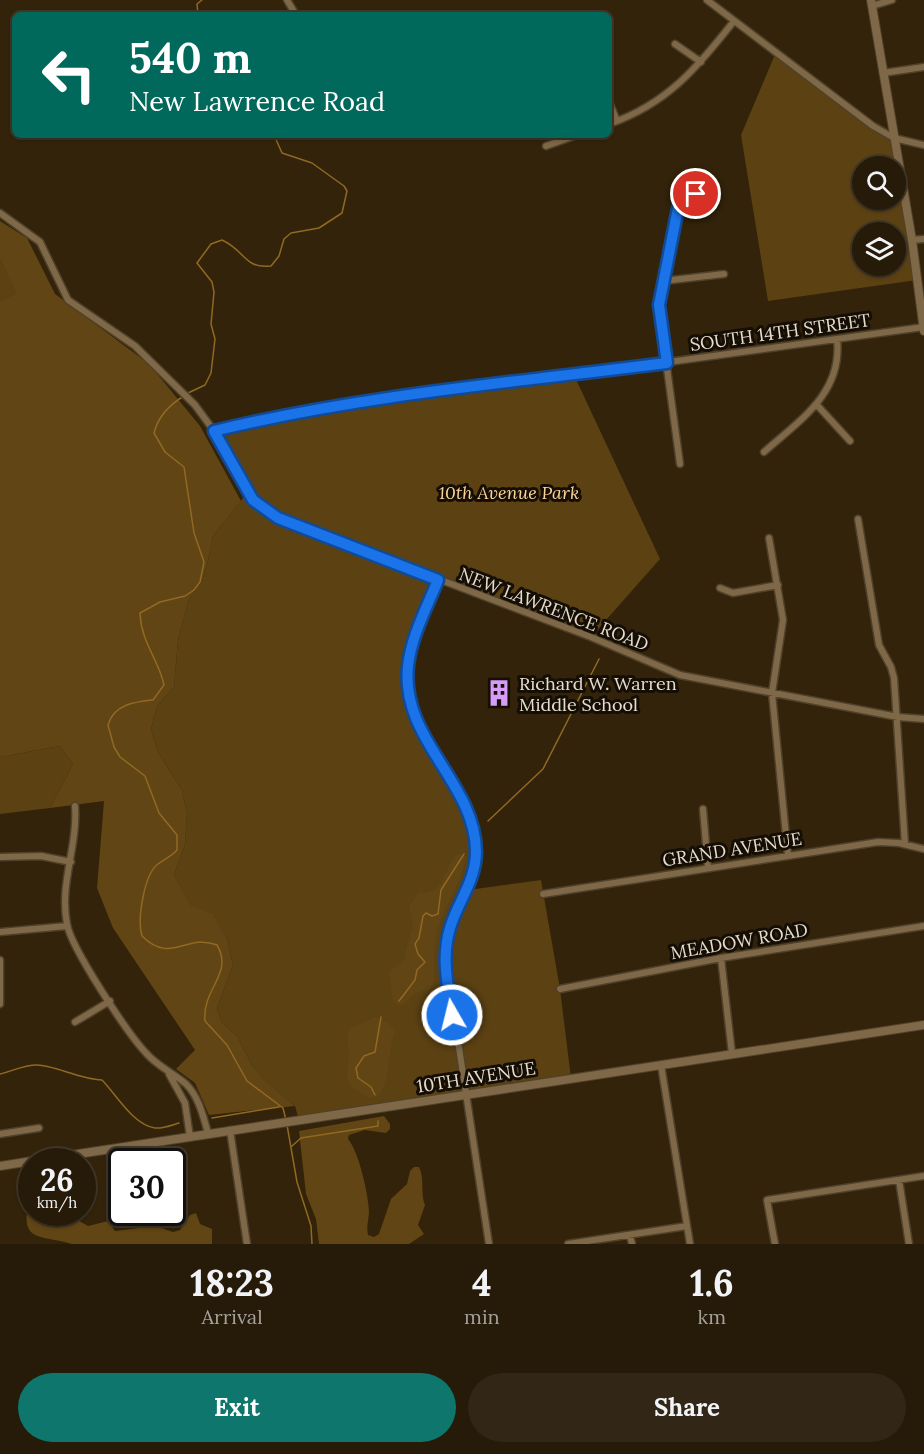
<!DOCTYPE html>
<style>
body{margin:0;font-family:Lora,serif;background:#322716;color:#f1f3f6;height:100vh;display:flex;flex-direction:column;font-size:22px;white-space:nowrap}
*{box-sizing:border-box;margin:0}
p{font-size:20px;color:#a4a19c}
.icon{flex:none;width:33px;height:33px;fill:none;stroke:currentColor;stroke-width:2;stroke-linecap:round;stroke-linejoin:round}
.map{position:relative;height:1244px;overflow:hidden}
.sheet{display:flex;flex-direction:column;background:#261a08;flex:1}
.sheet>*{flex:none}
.top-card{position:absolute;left:12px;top:12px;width:600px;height:126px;border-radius:9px;box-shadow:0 2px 4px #0004,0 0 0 2px #423829;background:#00695c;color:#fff;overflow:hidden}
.tools{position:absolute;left:852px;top:156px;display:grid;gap:12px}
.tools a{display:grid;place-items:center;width:54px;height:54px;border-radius:50%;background:#261a08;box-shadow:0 2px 4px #0004,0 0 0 2px #423829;font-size:30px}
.speed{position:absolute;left:18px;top:1148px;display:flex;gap:12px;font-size:30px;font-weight:700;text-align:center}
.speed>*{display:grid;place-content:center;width:78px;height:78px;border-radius:50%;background:#261a08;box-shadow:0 2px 4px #0004,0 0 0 2px #423829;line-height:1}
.speed small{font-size:15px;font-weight:400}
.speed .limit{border:3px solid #111;border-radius:9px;background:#fff;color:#111}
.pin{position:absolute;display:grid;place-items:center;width:51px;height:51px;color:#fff;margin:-26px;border:3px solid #fff;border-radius:50%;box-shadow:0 2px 6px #0007}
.me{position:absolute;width:66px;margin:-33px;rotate:352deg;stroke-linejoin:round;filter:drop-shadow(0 0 4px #0008)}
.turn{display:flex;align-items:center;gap:21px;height:126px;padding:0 18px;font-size:27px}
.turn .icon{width:78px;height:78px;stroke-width:2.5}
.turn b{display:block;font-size:42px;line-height:51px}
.eta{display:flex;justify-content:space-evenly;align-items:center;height:102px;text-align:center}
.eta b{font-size:36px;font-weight:700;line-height:42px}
.button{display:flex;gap:12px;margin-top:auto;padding:12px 18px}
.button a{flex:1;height:69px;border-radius:36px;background:#0f766e;color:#fff;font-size:24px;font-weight:700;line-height:69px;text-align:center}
.button a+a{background:#322716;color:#f1f3f6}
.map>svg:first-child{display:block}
.green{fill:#5c4113;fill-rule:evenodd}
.forest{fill:#614514}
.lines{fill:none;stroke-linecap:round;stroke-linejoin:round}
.stream{stroke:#916923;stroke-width:1.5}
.minor-casing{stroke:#4f412a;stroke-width:9}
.tertiary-casing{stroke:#4f412a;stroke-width:10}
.minor{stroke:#7e6847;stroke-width:6}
.tertiary{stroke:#7e6847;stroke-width:8}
.route-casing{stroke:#114b97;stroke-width:15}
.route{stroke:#1a73e8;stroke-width:10}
.labels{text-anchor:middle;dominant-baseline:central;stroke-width:6;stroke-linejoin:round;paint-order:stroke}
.street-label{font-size:18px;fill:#e7ddcf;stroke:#150e05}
.park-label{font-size:18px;font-style:italic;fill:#fdd495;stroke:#150e05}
.poi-label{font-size:18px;fill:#e7ddcf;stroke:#150e05;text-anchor:start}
</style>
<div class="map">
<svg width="924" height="1244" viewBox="0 0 924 1244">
<rect width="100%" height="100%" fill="#32230a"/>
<path class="green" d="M776,52L894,138L917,280L768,301L741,135ZM862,166H896V200H862ZM862,232H896V266H862Z
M0,259L18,293L3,302L0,300Z
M573,373L660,559L591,637L438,580L408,664L412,713L460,797L475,835L468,890L541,880L560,989L571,1078L299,1120L295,1106L263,1081L253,1067L237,1036L222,1023L217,1008L233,965L227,938L213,915L191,907L174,875L185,844L187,815L182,790L158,752L151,729L157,706L174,687L178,640L189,599L202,581L207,565L213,536L247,493L225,436L228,432L250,427Z
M60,746L73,764L50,808L0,814V757Z"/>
<path class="forest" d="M0,221L27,238L55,294L149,364L200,426L241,501L213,536L207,565L202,581L189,599L178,640L174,687L157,706L151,729L158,752L182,790L187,815L185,844L174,875L191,906L213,914L227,938L233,965L217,1008L222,1023L237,1036L253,1067L263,1080L295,1106L209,1115L195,1083L176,1069L195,1050L113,928L97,888L104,801L50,808L73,764L60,746L0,757V300L3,301L17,293L0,259Z
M458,854L466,856C462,882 448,900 439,925C432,944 436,965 433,985L428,990L415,993L402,1006L393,1002L389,972L403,961L413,926L409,906L418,893C448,895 442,866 458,854Z
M375,1017L388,1022L395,1031C388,1052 391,1077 379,1096L368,1098L352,1087L347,1079L349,1052L347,1034L350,1029Z
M384,1116L390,1124V1129L386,1133L365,1130L349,1135L348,1139C359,1152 368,1193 369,1211C369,1219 366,1227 368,1235L374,1237L379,1234L391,1199L407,1184L410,1171L414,1167H419C425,1179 420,1193 425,1205L418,1225L424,1234L409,1244H319L316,1219L306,1194L299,1131Z
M31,1196L32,1212H48V1218L67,1221L76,1219L88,1226L108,1221L115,1231L156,1226L173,1232L180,1230L190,1215L196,1213L200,1224L212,1229V1244H72C41,1234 16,1244 31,1196Z"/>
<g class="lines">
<path class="stream" d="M198,15L197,4L202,0
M188,393L205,385L211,373L215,339L211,324L214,292L212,282L197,263L211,244L222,240C246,251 244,269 271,266L279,256L284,239L291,233L319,228L342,213L347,191L344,186L312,163L282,153L274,135
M184,396C169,405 158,417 154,433L165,452L184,467L194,533L204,562L200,582L194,590L185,596L160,602L140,613C141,643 159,660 164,685L153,700C135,702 114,704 108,725L114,747L120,757L145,776L159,813L177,835V850C171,857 164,859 158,864C144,874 137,920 142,936C171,965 186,933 217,945C234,974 202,988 205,1021L227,1045L247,1081L283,1108L286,1120
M488,821L543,769L599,659
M399,1001L415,980L417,970L425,962L418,954L415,944L419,938L423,916L426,913L432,916L438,914L441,890L464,854
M0,1074C13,1071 23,1065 37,1065C54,1065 79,1079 102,1080C115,1093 133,1125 155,1128C162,1129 172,1125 179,1123
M375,1095L371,1087L358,1078L356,1068L364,1056L375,1052L381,1017
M212,1118L279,1107
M287,1125L297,1182L311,1226L312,1244
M292,1146L301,1138L378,1126V1121"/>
<defs>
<path id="minor" d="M287,0L296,15
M707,0L873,126L894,138L924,145
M872,6L892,0
M675,44L701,62
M883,73L924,67
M609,102L617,121
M609,124C667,104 697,68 734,21
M546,146L577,135
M0,213L40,242L68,300L135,346L195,405L214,431L253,500L278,518L591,637L680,675L898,717L924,719
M912,240L924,239
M663,281L724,274
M817,405L850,441
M214,431L296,413L924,327
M764,452C800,420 843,393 837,339
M680,464L660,317C658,299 671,215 682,202C689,193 702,193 712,191
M858,519L879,645L891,667L894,678L905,844
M769,538L783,620L772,693L788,856
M438,580C403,671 391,684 445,772C457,793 472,813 475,838C480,882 449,913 445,956L489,1244
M720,588L733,593L778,585
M75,806C78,846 59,884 67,924C71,948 128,1034 146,1053C157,1066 173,1073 186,1084C199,1097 203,1116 208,1133
M703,809L708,868
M0,857L41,856L71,862
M543,894L878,842L899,843L924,849
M0,932L67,926
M721,958L732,1054
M0,960V1004
M560,989L721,958L924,926
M75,1022L110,1001
M661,1065L690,1244
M169,1074L185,1103L190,1137
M230,1130L247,1244
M0,1134L39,1128
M899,1180L909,1244
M630,1235L632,1244
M568,1244L687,1226
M775,1244L767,1200L924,1176"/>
<path id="tertiary" d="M871,0L912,240L924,331
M32,1161L924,1025
M0,1166L32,1161"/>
</defs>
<use href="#minor" class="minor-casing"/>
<use href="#tertiary" class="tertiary-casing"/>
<use href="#minor" class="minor"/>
<use href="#tertiary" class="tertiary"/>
</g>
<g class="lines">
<defs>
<path id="route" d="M452,1015C448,986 441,957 450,928C458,901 476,881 476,851C475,782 400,739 408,666C411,637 427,607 438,580L278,518L253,500L214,431C361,395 517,382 667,363L659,305L678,208L685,199L696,194"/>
</defs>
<use href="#route" class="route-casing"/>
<use href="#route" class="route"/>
</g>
<defs>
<symbol id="building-bare" viewBox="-9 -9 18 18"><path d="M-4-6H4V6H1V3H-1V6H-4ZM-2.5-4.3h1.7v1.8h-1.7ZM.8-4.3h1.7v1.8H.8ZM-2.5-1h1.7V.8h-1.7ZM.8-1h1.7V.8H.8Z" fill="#d79bf9" stroke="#150e05" stroke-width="2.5" paint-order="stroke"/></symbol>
</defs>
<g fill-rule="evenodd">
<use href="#building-bare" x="480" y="674" width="38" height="38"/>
</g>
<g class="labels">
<g class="street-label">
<text transform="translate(780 332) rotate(-8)">SOUTH 14TH STREET</text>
<text transform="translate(554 609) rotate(21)">NEW LAWRENCE ROAD</text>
<text transform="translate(732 849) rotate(-9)">GRAND AVENUE</text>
<text transform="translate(739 941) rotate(-10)">MEADOW ROAD</text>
<text transform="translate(476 1077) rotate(-9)">10TH AVENUE</text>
</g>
<g class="park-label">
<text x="509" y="492">10th Avenue Park</text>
</g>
<g class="poi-label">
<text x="519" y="683">Richard W. Warren<tspan x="519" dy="21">Middle School</tspan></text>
</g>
</g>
</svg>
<div class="tools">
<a><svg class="icon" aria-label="search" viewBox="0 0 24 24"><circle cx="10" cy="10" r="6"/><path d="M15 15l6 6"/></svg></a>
<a><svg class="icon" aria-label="layers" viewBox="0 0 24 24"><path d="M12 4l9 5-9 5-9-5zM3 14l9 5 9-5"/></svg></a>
</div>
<div class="speed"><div>26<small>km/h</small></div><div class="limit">30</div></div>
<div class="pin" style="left:696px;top:194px;background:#d93025"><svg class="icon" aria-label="arrive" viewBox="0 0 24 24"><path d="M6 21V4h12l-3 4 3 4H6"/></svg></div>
<svg class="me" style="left:452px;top:1015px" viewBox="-20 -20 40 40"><circle r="17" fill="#1a73e8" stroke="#fff" stroke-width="3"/><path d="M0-11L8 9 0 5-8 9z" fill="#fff"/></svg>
<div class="top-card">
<div class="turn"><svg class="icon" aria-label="left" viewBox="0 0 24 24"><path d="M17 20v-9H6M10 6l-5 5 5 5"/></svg><div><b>540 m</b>New Lawrence Road</div></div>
</div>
</div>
<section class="sheet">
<div class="eta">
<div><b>18:23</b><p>Arrival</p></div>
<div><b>4</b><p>min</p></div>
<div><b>1.6</b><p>km</p></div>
</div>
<div class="button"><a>Exit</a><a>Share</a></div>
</section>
